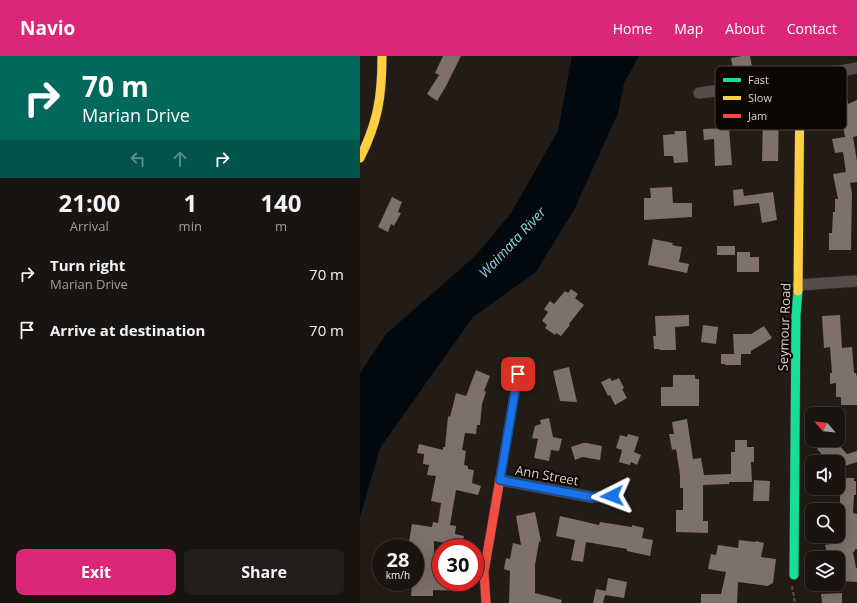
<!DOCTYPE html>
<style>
body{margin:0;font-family:"Open Sans",sans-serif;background:#231d19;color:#f1f3f6;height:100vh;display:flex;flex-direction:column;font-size:15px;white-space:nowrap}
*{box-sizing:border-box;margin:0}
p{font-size:13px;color:#9f9e9f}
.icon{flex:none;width:22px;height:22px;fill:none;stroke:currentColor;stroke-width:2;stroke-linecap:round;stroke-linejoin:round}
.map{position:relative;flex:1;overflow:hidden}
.side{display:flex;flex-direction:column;background:#1a1410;width:360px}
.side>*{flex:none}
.hud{background:#00695c;color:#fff;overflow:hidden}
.needle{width:26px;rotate:297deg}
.buttons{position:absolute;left:445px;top:351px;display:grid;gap:8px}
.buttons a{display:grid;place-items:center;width:40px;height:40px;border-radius:8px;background:#1a1410;box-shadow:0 4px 16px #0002,0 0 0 1px #383330;font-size:20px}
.speed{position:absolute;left:12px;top:483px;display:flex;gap:8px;font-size:20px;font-weight:700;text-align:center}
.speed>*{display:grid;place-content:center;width:52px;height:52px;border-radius:50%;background:#1a1410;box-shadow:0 4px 16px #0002,0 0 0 1px #383330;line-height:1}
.speed small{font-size:10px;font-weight:400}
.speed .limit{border:6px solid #d22;background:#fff;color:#111}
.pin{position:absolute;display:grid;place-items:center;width:34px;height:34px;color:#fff;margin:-17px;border-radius:8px;box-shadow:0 2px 6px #0006}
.me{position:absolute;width:44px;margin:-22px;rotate:267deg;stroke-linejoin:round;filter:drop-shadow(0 0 3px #0008)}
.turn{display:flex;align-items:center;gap:14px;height:84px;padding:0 16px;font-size:18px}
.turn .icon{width:52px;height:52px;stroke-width:2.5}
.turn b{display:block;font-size:28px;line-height:34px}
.lanes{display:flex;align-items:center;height:38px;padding:0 16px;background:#0003;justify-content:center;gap:20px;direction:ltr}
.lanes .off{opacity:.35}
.eta{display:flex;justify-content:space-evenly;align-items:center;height:68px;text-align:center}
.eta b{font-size:24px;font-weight:700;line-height:28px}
.action{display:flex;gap:8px;margin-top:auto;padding:8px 16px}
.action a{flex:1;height:46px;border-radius:8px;background:#db2777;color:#fff;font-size:16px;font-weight:700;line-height:46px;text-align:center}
.action a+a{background:#231d19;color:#f1f3f6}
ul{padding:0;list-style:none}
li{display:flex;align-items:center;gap:12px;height:56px;padding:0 16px}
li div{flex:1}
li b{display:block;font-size:15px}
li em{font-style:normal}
header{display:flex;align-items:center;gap:24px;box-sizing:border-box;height:56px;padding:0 20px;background:#db2777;color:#fff}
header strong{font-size:19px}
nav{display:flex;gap:22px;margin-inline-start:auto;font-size:14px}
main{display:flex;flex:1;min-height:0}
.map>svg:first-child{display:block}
.water{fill:#030a0f}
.building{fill:#7d716a}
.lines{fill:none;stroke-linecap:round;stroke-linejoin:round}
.street-casing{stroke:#3e3733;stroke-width:12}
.fast-casing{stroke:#3e3733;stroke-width:10}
.slow-casing{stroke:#3e3733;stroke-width:10}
.jam-casing{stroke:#3e3733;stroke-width:10}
.path{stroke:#55504c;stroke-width:2;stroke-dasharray:4 2;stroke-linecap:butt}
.street{stroke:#544d49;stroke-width:11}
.fast{stroke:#16e098;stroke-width:9}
.slow{stroke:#ffcf43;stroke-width:9}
.jam{stroke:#f24e42;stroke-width:9}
.route-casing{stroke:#114b97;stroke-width:10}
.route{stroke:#1a73e8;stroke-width:7}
.labels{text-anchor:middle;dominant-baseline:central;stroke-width:4;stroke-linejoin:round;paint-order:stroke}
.street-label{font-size:13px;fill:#dcd1ca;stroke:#0d0704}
.water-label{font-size:14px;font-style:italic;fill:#7fd4ee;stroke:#0d0704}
.key{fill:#0d0704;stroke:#4b443f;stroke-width:1}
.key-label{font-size:11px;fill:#dcd1ca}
</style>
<header>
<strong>Navio</strong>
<nav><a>Home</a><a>Map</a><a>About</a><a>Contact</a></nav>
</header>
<main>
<section class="side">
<div class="hud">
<div class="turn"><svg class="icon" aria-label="right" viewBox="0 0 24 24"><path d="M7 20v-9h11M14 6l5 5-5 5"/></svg><div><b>70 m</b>Marian Drive</div></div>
<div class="lanes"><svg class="icon off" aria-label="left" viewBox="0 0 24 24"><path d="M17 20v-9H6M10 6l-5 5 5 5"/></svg><svg class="icon off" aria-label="ahead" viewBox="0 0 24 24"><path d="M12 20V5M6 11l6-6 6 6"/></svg><svg class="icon" aria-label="right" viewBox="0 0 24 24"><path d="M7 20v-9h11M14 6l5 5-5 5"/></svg></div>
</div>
<div class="eta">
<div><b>21:00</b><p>Arrival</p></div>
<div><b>1</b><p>min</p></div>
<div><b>140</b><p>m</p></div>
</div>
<ul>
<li><svg class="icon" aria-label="right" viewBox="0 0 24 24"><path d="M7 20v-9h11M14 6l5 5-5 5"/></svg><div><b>Turn right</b><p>Marian Drive</p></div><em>70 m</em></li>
<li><svg class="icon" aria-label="arrive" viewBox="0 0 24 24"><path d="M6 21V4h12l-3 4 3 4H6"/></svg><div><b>Arrive at destination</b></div><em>70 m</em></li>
</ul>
<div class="action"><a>Exit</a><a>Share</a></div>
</section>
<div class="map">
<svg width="497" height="547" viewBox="0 0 497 547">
<rect width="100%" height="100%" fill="#231b16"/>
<path class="water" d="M212,0H279L264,27L258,57L214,154L176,216L113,261L20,392L0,461V317L26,278L115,200L151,157L198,75Z"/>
<path class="building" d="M83,0H101L85,32L77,45L67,38L79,19L75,17Z
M382,0H390L392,10L373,13L371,2Z
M486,38L488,48L497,44V80L493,81L497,105V126L490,127L492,137L491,194H469V177H472L473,156H475V143H478L473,118L486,116L483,96L475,97L472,83L485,81L482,63L470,59V40Z
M399,50H419L418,105H402L403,60H398Z
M369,72L372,109L355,110L354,83L344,84L343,73Z
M314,75H326L328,106L314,107L313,100H304L303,79L315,78Z
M312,131L313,147H332V161L284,164V142H291L290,132Z
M383,133L384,140L413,136L417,164L402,167L399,147L374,150L373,134Z
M32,141L42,146L38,156L41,157L34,170L31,168L28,176L18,171Z
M293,183L313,187L312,189L322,191L319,206L329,208L327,217L288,209Z
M357,190H375V199H357Z
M377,196H390V201H399V216H377Z
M211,233L218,238L215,242L224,249L209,268L210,269L201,280L196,277L195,279L185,272L187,269L182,265L188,256L184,253L190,245L194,248L205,235L208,237Z
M329,259V270L315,271L316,294H300L299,293H294L293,280H296L295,260Z
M480,259L482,292L492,291L494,317H496L497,321V349H481V341H476V327L470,328V317H472L470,291L464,292L462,260Z
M343,269L358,271L356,288L341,286Z
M404,270L412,282L391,295V298H381V309H365V308H361V298H374L373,278H391Z
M209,311L217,346L200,345L193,315Z
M116,314L130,320L124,335L126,336L122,348L120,369H117L116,378L105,377L102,394L106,395L104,409L108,410V413L114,414L112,427L121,430L118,439L96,434L90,469L96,470L95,478L104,480L102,490L74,485V507L81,508V526H104L103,535L73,534V540H51L52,526H55V492H48L52,468L72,471L73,466L78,467L81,447L71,445L76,420L67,419L69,409L63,408L64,398L57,397L59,388L83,394V391H85L88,360L90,361L96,337L106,340Z
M313,319H335V323H339V350H301V331H313Z
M250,322L252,325L259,322L264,332L262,333L267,342L255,349L250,339L248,340L241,326Z
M189,362L193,381L202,383L199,395L191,394L189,405L174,402L178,383L172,382L175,370L181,368L180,364Z
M327,363L333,403L341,402L344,419L371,418V396H375V384H387V391H394V406H391L392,426H369V428L343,429V465H348V477L316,476V454H323V432H320V419L316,393L312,394L309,378H314L312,366Z
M268,378L279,381L274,396L281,399L277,409L271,406L270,409L259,406L262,394L256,392L260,379L267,381Z
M467,384H474L487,398L497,395V406L478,412V406H469L457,393Z
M223,387H227L242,390L240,404L222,401L215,404L211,391Z
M478,422H494V425H496V439H494L493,457L497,458V493H495V495L493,496L496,512H497V526L478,525V502H468L465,489L478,487V463H480V437L478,438Z
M394,424L410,425L409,445H393Z
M175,456L181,485L179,486L175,509V537L202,544L201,547H149L150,515L144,513L146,502L150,503L153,487L161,489L156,460Z
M200,460L239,469L240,466L272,471V469L284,472L282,482L293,484L290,500L267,495V493L226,486L223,506L211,504L215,484L196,480Z
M379,484L395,486L396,485L404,487L401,501L416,503L413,527L407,530L378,526L377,547H341V538H361L366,516L348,513L351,498L356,499L358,489L378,492Z
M248,522L267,526L264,542L245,539Z
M236,533L246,535L243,547H233Z
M482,537V547H462L461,538Z"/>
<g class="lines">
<defs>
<path id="street" d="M339,37L440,23L497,12
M438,229L497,225
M140,424L231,441L252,440"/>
<path id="fast" d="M434,519L436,259L438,235"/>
<path id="slow" d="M0,102C18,66 22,40 22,0
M438,235L440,23"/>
<path id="jam" d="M126,547L124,516L158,318"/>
</defs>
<use href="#street" class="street-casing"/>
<use href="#fast" class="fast-casing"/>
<use href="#slow" class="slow-casing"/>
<use href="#jam" class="jam-casing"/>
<path class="path" d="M432,530L435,547"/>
<use href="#street" class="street"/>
<use href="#fast" class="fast"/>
<use href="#slow" class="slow"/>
<use href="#jam" class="jam"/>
</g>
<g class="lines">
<defs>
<path id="route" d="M158,318L140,424L231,441L252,440"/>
</defs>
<use href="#route" class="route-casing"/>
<use href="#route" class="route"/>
</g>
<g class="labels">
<g class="street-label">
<text transform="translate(424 271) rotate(-88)">Seymour Road</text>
<text transform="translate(187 419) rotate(10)">Ann Street</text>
</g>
<g class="water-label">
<text transform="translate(152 186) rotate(-47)">Waimata River</text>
</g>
</g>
<rect x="355" y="10" width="132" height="64" rx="6" class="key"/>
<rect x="363" y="22" width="18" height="4" fill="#16e098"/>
<rect x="363" y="40" width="18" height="4" fill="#ffcf43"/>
<rect x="363" y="58" width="18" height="4" fill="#f24e42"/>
<g class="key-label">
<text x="388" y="28">Fast</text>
<text x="388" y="46">Slow</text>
<text x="388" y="64">Jam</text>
</g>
</svg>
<div class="buttons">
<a><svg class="needle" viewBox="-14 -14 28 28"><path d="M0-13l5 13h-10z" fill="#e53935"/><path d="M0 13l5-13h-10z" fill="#9f9e9f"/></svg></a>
<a><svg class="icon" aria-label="sound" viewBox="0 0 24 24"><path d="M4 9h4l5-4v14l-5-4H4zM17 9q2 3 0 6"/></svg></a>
<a><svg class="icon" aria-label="search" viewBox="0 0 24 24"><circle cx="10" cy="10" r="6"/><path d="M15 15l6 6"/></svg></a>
<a><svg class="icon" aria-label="layers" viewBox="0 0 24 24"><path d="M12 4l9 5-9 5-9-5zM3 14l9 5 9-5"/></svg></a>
</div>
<div class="speed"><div>28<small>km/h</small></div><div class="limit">30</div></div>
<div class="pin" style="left:158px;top:318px;background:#d93025"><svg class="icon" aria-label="arrive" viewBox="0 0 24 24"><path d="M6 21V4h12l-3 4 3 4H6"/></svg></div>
<svg class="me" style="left:252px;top:440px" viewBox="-20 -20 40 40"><path d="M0-17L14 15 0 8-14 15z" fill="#1a73e8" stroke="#fff" stroke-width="4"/></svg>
</div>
</main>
